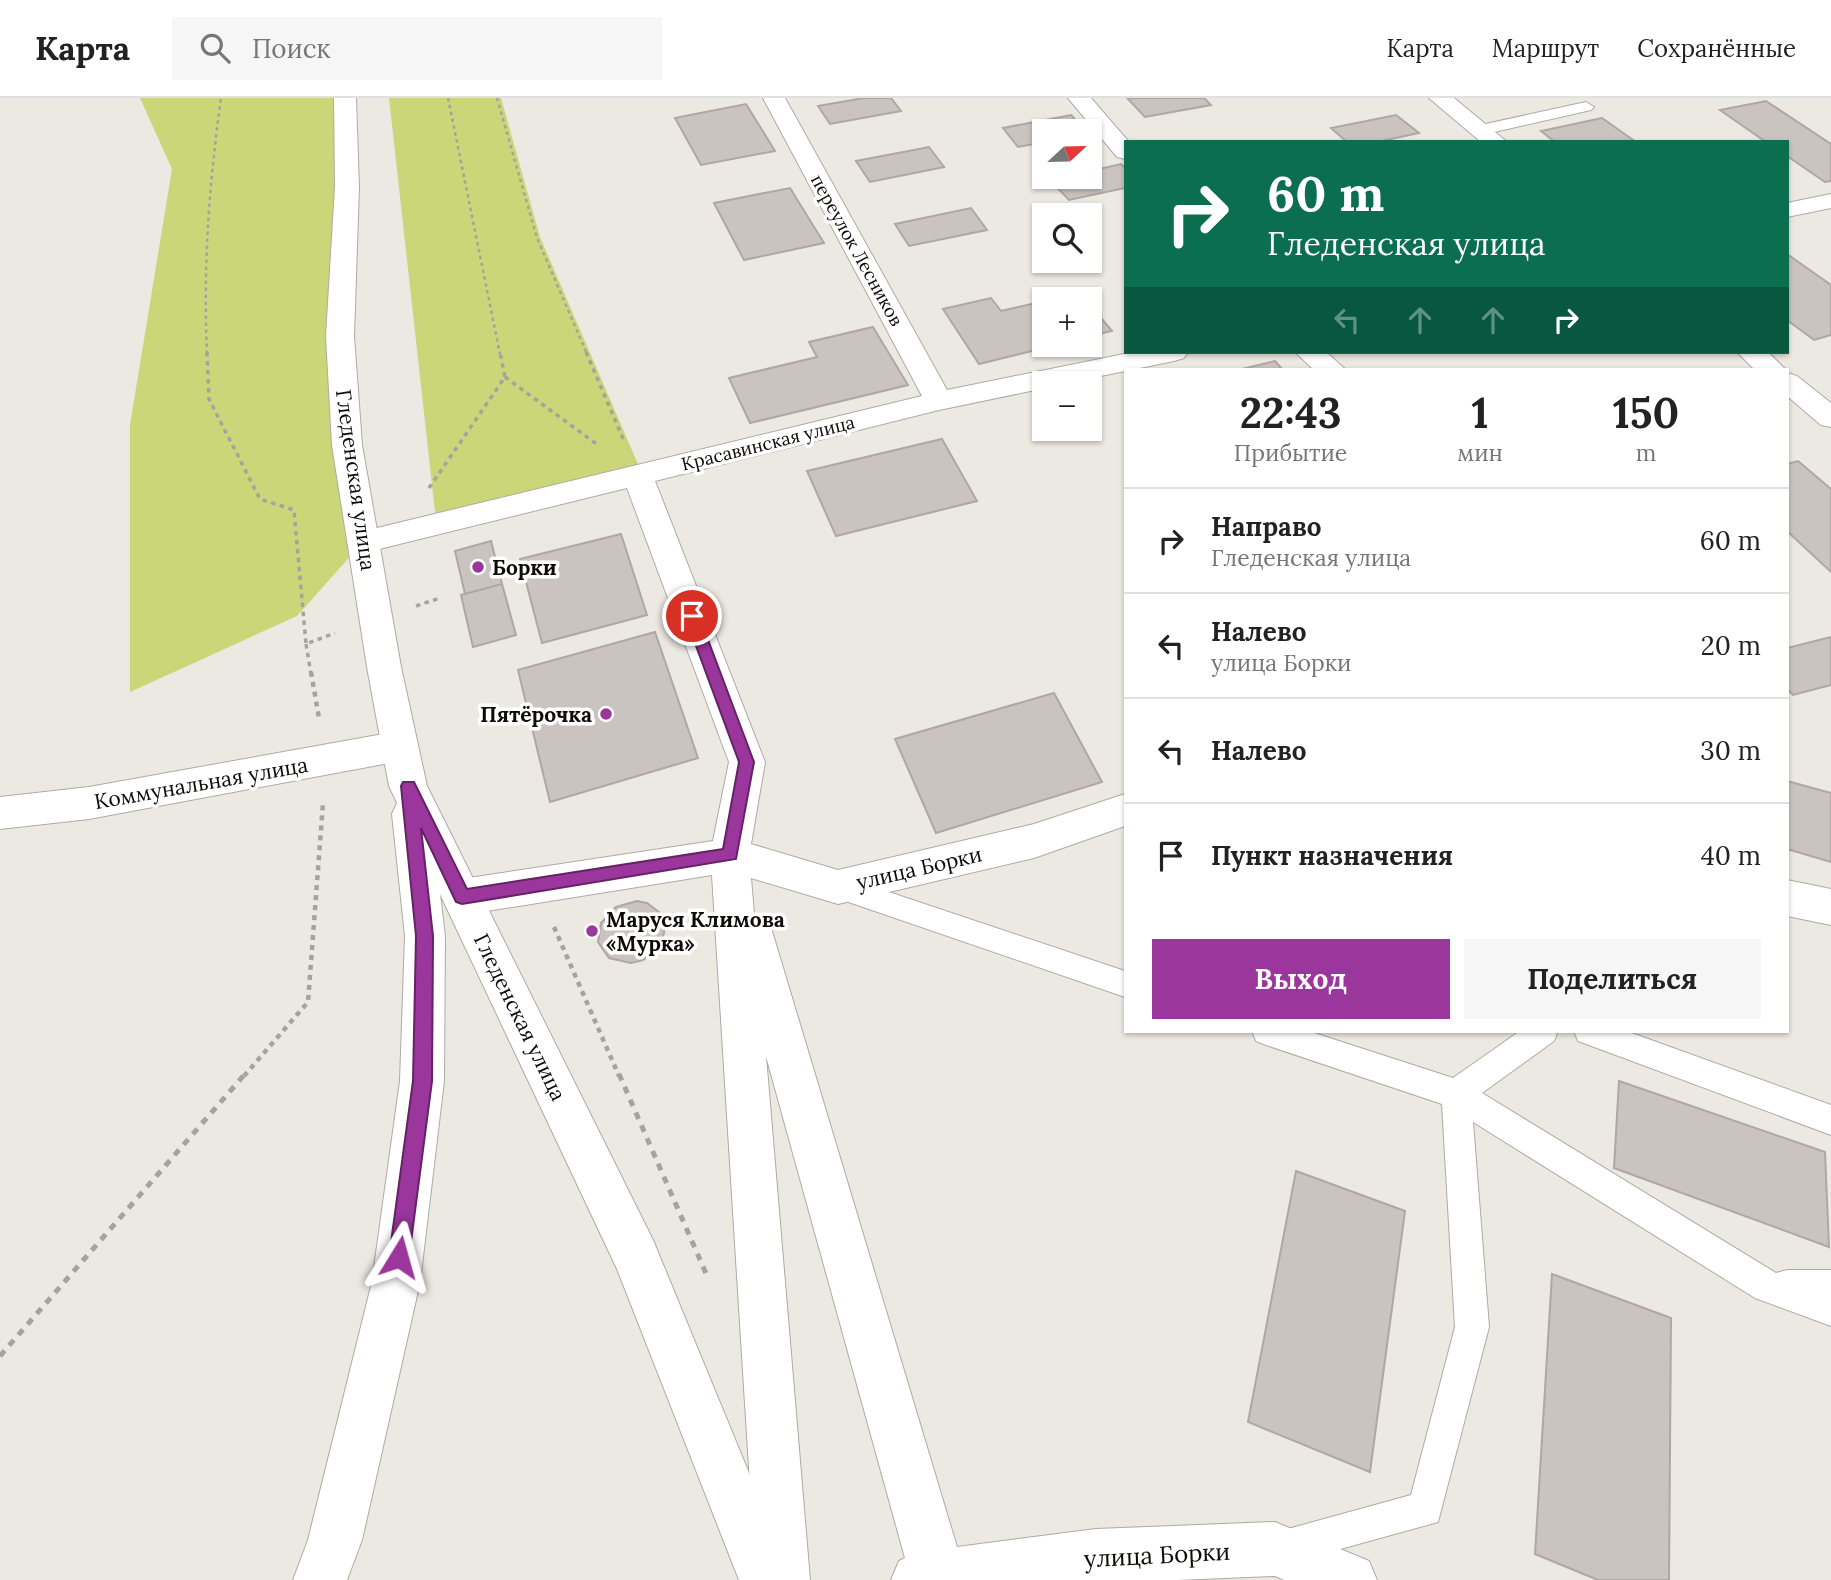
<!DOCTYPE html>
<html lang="ru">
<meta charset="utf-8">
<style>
body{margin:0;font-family:Lora,serif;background:#f6f6f6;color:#222;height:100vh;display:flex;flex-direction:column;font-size:26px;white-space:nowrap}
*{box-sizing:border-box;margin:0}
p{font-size:23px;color:#767676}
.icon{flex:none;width:38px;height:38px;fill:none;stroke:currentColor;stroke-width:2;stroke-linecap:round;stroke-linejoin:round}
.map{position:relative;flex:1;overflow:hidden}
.panel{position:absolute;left:1124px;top:270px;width:665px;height:665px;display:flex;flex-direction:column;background:#fff;border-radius:0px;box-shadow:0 2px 5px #0004}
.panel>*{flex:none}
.guide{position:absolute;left:1124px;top:42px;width:665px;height:214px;border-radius:0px;box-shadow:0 2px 5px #0004;background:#0b6e4f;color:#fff;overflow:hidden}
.needle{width:46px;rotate:68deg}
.fabs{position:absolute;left:1032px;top:21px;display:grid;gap:14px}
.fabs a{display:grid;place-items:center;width:70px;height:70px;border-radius:0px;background:#fff;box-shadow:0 2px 5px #0004;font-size:35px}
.pin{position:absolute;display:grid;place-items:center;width:60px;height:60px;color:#fff;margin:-30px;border:4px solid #fff;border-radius:50%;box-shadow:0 2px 7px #0007}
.me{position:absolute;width:77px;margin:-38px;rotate:8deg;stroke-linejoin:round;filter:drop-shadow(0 0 5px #0008)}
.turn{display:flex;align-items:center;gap:24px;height:147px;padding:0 28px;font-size:32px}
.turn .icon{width:91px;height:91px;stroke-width:2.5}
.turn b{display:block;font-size:49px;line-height:60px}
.lanes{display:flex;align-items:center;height:66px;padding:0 28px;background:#0003;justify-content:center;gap:35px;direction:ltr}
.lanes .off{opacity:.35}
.eta{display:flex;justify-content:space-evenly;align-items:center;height:119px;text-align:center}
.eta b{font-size:42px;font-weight:700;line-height:49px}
.action{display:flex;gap:14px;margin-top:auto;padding:14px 28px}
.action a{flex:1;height:80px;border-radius:0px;background:#9a369c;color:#fff;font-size:28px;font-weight:700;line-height:80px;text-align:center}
.action a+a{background:#f6f6f6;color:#222}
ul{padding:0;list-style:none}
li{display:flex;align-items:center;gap:21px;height:105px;padding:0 28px;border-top:2px solid #e0e0e0}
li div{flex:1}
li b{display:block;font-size:26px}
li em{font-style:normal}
header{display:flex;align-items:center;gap:42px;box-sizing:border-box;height:98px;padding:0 35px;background:#fff;border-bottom:2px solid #e0e0e0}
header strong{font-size:33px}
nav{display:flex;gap:38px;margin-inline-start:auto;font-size:24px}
.search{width:490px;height:63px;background:#f6f6f6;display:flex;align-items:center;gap:18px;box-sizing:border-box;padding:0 24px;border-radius:0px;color:#767676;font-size:26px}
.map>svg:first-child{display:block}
.green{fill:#cbd678}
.building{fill:#cbc3c0;stroke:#aea7a4;stroke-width:2}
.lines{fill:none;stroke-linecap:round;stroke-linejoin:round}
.lane-casing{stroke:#aeaba5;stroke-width:2}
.street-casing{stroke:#aeaba5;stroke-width:2}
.secondary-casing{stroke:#aeaba5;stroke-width:2}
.path-far3{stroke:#a6a39e;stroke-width:2.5;stroke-dasharray:3.5 3.5;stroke-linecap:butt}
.path-far2{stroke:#a6a39e;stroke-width:3.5;stroke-dasharray:4.5 4.5;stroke-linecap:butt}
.path-far1{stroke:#a6a39e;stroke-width:4.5;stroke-dasharray:5 5;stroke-linecap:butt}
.path{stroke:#a6a39e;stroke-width:5;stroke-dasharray:7 7;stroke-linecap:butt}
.lane{fill:#fff;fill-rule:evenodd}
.street{fill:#fff;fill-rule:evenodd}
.secondary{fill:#fff;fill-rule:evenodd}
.route{fill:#9a369c;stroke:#642365;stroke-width:2}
.poi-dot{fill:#9a369c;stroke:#fff;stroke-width:2.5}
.labels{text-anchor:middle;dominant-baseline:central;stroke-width:7;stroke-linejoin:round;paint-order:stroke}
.far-street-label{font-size:18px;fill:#0d0b09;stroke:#fff}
.street-label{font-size:21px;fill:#0d0b09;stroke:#fff}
.poi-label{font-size:21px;font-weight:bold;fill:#0d0b09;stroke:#fff;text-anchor:start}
.near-street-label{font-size:24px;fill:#0d0b09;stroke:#fff}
</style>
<header>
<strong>Карта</strong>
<div class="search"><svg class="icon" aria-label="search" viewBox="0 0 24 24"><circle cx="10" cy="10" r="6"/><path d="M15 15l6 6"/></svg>Поиск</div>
<nav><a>Карта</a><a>Маршрут</a><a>Сохранённые</a></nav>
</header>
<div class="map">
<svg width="1831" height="1482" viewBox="0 0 1831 1482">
<rect width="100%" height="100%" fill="#ece8e2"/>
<path class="green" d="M140,0H345L363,444L297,518L130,594V327L172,71Z
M389,0H501L540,139L641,373L436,423Z"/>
<path class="building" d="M864,0H891L901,13L830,26L818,8Z
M1135,0H1204L1211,7L1145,19L1128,1Z
M1766,3L1831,46V83L1825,84L1787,58V44H1766L1720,12Z
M746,6L775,53L701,67L675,20Z
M1071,17L1086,33H1045V44L1018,49L1003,30Z
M1396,17L1419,35L1377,44H1347L1331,30Z
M1602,20L1636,44H1555L1541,33Z
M929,49L944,69L870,84L856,63Z
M1121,66L1125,70V90L1069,102L1050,82L1090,79V73Z
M790,90L824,145L744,162L714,105Z
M971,110L987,132L909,148L895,126Z
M1787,156L1831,187V237L1814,242L1787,222Z
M1080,194L1086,201H1051Z
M991,200L1001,213L1045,203V247H1056L979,266L943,211Z
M1090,207L1112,233L1090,238Z
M873,229L908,287L750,325L729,280L817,259L809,244Z
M1275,263L1282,271H1242Z
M942,341L977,403L836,438L807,373Z
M1798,363L1831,391V474L1787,433V366Z
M621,436L647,517L542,545L520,461Z
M491,443L502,486L465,496L455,453Z
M502,486L516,537L473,549L461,497Z
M655,534L698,660L550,704L518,572Z
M1831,539V587L1793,597L1787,591V550Z
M1054,595L1102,684L936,735L895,641Z
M1787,683L1831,695V764L1787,751Z
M637,803L647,805L663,817L666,826L661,847L643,862L631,865L609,860L598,844L601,825L616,809Z
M1619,983L1825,1054L1829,1149L1614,1070Z
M1296,1073L1405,1113L1370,1374L1248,1324Z
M1552,1176L1671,1220L1669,1482H1598L1535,1456Z"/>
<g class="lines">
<defs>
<path id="lane" d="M1586,4L1594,9L1591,12L1481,37L1473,32L1481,27Z
M838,777L1125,873V899L828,797L825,789L828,781Z
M1252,933H1308L1453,980L1520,933H1558L1554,943L1482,995L1776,1175L1787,1172H1831V1228L1755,1200L1473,1024L1489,1229L1438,1424L1279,1468L1266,1463L1261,1450L1266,1437L1411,1397L1455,1229L1442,1006L1266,947L1256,943Z
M1574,933H1626L1831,1007V1037L1578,943Z"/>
<path id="street" d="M763,0H785L947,292L1134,254H1188L1184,260L1174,263L1067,285H1045V290L939,312L655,383L765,664L751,746L838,772L1034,726L1125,696V728L1034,760L838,806L751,780L754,816L766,820L772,833L957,1449L1096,1431L1275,1424L1369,1463L1377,1482H1284L1275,1478L1177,1482H891L899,1463L905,1460L766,958L810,1482H756L712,777L462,817L448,811L442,799L448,787L462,781L713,743L729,664L627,390L363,455L352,452L347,444L352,436L922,298Z
M1068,0H1091L1129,44H1125V61L1117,59Z
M1429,0H1454L1507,44H1481Z
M1831,96V110L1787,119V105Z
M1295,254H1326L1345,271H1313Z
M1737,254H1768L1785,271H1754Z
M1787,275L1797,278L1831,305V329L1821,327L1787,298Z
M400,633L413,638L418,648L413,658L400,663L89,721L0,731V699L89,689Z
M1787,782L1831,791V827L1787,818Z"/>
<path id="secondary" d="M334,0H356L359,89L354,238L362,347L401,569L427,688L653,1142L793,1482H739L617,1171L440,796L445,838L444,983L420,1184L362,1442L347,1482H293L308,1442L372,1184L400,983L405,838L392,716L397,705L389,688L367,569L332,347L326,238L335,89Z"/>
</defs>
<use href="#lane" class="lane-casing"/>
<use href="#street" class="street-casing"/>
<use href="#secondary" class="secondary-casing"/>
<path class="path-far3" d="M448,0L500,256
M497,0L537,140L587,256
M207,256C203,168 209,87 221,0"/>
<path class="path-far2" d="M207,254L209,301L260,401L294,412L306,546L335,535
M586,254L624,343
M505,279L598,347
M429,390L505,279L500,254
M416,508L440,500
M306,546L311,576"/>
<path class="path-far1" d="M311,574L319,620
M554,829L619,978
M244,978L308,904L323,705"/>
<path class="path" d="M619,976L708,1180
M0,1258L245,976"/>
<use href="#lane" class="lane"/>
<use href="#street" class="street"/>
<use href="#secondary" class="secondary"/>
</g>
<path class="route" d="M692,513L699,518L754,664L736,761L462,806L456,804L421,730L433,838L432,983L409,1159L406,1166L399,1169L392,1166L389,1159L413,983L416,838L401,688L403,684H414L467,791L723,751L739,664L685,518Z"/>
<g class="poi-dot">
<circle cx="478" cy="469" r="7"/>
<circle cx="606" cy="616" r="7"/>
<circle cx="592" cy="833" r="7"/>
</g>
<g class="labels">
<g class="far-street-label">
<text transform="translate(857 152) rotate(61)">переулок Лесников</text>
<text transform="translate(768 345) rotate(-14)">Красавинская улица</text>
</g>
<g class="street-label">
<text transform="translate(356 382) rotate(82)">Гледенская улица</text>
<text transform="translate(201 685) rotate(-10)">Коммунальная улица</text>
<text transform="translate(919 770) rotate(-13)">улица Борки</text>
<text transform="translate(520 919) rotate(64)">Гледенская улица</text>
</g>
<g class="poi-label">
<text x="492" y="469">Борки</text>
<text x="592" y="616" text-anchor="end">Пятёрочка</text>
<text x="606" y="821">Маруся Климова<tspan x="606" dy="24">«Мурка»</tspan></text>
</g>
<g class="near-street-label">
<text transform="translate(1157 1457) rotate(-3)">улица Борки</text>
</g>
</g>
</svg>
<div class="fabs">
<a><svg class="needle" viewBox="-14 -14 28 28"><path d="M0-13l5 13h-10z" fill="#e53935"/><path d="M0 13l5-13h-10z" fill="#767676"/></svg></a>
<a><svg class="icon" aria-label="search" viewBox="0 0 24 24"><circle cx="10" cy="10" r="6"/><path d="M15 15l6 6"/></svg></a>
<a>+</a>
<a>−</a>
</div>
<div class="pin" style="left:692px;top:518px;background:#d93025"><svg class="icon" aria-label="arrive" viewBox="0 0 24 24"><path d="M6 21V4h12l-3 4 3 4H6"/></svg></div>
<svg class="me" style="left:399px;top:1159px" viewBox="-20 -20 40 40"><path d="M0-17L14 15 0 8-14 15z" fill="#9a369c" stroke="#fff" stroke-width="4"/></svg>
<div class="guide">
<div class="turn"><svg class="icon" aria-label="right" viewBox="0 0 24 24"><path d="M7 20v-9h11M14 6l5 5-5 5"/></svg><div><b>60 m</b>Гледенская улица</div></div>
<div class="lanes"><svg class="icon off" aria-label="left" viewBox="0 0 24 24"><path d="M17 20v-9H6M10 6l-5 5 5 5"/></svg><svg class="icon off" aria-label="ahead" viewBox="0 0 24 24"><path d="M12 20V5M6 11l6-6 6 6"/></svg><svg class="icon off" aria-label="ahead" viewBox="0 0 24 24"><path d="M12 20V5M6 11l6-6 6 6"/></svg><svg class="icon" aria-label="right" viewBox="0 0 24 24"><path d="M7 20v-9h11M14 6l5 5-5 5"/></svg></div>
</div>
<section class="panel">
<div class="eta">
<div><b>22:43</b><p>Прибытие</p></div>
<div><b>1</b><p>мин</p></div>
<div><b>150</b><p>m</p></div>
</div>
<ul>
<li><svg class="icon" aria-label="right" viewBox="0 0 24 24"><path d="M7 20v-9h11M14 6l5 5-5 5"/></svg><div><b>Направо</b><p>Гледенская улица</p></div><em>60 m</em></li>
<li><svg class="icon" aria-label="left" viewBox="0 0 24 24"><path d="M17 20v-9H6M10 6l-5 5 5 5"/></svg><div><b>Налево</b><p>улица Борки</p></div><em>20 m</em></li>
<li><svg class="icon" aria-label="left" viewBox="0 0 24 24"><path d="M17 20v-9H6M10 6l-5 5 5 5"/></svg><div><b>Налево</b></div><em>30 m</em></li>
<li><svg class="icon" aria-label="arrive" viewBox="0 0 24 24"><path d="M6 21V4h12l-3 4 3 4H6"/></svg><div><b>Пункт назначения</b></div><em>40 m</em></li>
</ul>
<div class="action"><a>Выход</a><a>Поделиться</a></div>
</section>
</div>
